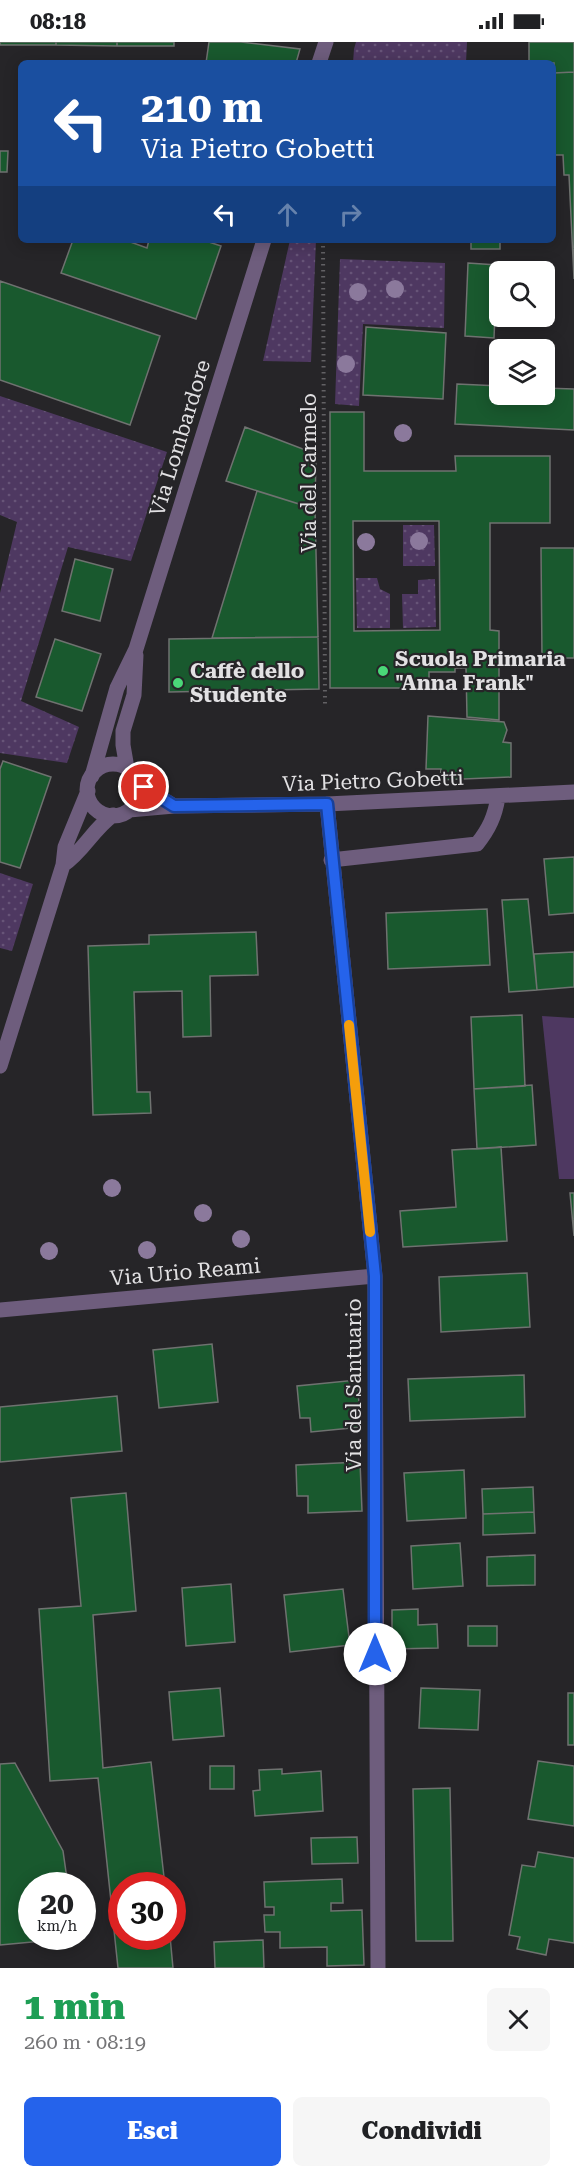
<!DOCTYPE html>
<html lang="it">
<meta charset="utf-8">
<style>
body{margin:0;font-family:"Roboto Serif",serif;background:#f6f6f6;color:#202124;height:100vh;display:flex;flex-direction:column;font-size:22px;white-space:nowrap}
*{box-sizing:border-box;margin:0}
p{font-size:20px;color:#757577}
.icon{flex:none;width:33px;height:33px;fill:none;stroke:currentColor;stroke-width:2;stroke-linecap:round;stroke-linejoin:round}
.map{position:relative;height:1926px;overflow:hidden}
.sheet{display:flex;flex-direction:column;background:#fff;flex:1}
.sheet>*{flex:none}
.top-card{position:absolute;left:18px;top:18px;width:538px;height:183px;border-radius:9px;box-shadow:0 3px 15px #0003;background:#1a4fa0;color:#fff;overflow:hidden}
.controls{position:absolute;left:489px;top:219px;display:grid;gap:12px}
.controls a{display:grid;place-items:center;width:66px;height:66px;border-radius:9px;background:#fff;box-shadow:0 3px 15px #0003;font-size:30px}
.speed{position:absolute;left:18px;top:1830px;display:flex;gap:12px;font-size:30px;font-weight:700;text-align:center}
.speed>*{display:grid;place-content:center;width:78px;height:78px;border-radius:50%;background:#fff;box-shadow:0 3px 15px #0003;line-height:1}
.speed small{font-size:15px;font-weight:400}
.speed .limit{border:9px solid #d22;background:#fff;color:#111}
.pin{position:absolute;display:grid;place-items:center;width:51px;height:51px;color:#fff;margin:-26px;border:3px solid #fff;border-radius:50%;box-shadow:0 2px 6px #0007}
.me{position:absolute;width:66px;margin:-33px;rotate:0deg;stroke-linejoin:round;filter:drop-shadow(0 0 4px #0008)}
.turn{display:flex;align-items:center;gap:21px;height:126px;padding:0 24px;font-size:27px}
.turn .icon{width:78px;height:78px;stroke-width:2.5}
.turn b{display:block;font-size:42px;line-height:51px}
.lanes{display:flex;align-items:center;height:57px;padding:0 24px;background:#0003;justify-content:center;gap:30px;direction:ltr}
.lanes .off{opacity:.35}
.round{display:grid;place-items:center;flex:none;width:63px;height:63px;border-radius:9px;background:#f6f6f6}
.overview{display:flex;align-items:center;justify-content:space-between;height:102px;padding:0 24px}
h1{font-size:36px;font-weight:800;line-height:45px;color:#1e9e55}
.action{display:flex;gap:12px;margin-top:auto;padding:12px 24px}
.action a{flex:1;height:69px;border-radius:9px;background:#2563eb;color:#fff;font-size:24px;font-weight:800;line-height:69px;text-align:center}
.action a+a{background:#f6f6f6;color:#202124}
.status{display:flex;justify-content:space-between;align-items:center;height:42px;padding:0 30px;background:#fff;direction:ltr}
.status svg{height:16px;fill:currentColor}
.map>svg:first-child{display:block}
.grass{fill:#4e3861}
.park{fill:url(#park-dots)}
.building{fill:#19592e;stroke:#6f7270;stroke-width:1.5;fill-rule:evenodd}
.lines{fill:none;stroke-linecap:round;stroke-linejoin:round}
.path{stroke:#626164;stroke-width:4;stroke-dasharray:1.5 4.5;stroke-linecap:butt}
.minor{stroke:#6e5d7d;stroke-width:15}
.tree{fill:#8b799c}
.route-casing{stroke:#184099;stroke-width:15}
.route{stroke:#2563eb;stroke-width:10}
.slow{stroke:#f59e0b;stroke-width:10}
.poi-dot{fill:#4ad778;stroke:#262528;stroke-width:2}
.labels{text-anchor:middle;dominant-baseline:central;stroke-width:4.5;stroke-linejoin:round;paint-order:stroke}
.street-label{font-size:21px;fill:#e2e1e3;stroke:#262528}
.poi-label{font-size:21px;font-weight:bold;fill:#e2e1e3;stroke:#262528;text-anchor:start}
</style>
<div class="status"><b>08:18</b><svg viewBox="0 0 49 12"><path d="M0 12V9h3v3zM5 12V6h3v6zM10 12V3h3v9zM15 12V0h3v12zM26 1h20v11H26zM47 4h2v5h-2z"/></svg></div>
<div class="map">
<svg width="574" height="1926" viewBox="0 0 574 1926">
<defs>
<pattern id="park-dots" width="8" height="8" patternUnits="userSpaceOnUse" patternTransform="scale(1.5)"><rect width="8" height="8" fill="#4e3861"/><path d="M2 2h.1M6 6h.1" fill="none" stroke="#675478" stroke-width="1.8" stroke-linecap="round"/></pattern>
</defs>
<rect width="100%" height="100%" fill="#262528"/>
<path class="grass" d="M542,974L574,976V1137H559Z"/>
<path class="park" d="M356,0H467L466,21H353L354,7Z
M290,198H316L311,320L263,319Z
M340,217L445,221L444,286L363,282L359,364L335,362Z
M0,354L167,410L131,519L68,505L21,659L79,685L67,721L0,711V551L17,480L0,473Z
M403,483H434L435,524H403Z
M356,536H377L380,547L390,552V586H357Z
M435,537L436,585L403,586L402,552H418V538Z
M0,831L33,842L12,909L0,906Z"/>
<path class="building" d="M0,0H56V3H0Z
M56,0H117V4L56,3Z
M117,0H174V4H117Z
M209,0H241L300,7L296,21H206Z
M529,0H574V30L554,31V21H529Z
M574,30V237L569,133H564L563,113H554V31Z
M0,109H8L7,130H0Z
M73,198H125L147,206L149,198H203L221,204L196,277L61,231Z
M471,198H500V207H471Z
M468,221L497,223L494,296L465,294Z
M0,239L160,294L130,383L0,338Z
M366,285L446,291L443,357L363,353Z
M457,342L500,344V352H544V346L574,347V388L455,382Z
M330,370H364V429H456L455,414H550V481H490V588L499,589V678L467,675L466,626H455V630H429V642H424V646H330ZM353,479H439L440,588L354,589Z
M245,385L316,412L315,467L226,439Z
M257,449L315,467L318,595L212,596Z
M541,506H574V616H542Z
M75,517L113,527L100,579L62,569Z
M318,595L319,647L169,650V597Z
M55,597L101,612L82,669L36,655Z
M428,674L504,680L507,688L503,700L511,701V735L440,738L441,727H426Z
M3,719L51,735L20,826L0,820V727Z
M574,815V871L549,873L544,817Z
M528,857L537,948L509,950L502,858Z
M487,867L490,923L388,927L386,871Z
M256,890L258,933L210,934L211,994L183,995L182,949L134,950L137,1050H150L151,1071L93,1073L88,904L149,902V893Z
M574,910V945L537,948L534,912Z
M522,973L525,1044L474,1047L471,975Z
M532,1043L536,1103L477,1107L474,1047Z
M501,1105L507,1199L403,1205L400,1169L456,1165L452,1108Z
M570,1151H574V1194Z
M527,1231L530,1285L441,1290L439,1235Z
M212,1302L218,1360L159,1366L153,1308Z
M524,1333L525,1375L410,1379L408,1337Z
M357,1338L361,1385L311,1390L310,1376H300L297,1344Z
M117,1354L122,1409L0,1420V1365Z
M360,1420L362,1469L308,1471V1454H297L296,1423Z
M464,1428L466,1476L407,1479L404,1431Z
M533,1445L534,1470L483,1472L482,1447Z
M126,1451L136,1569L93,1573L103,1726L151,1720L165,1844H122V1894H170L173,1926H118L98,1736L50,1739L39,1567L81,1564L71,1456Z
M534,1470L535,1491L483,1493V1472Z
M460,1501L463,1544L413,1547L411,1504Z
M535,1513V1543L487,1544V1515Z
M231,1542L235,1600L186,1604L182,1546Z
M343,1547L350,1603L290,1610L284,1553Z
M418,1567V1583L437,1582L438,1606L392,1607V1568Z
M468,1584H497V1604H468Z
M220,1646L224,1694L173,1698L169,1650Z
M421,1646L480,1648L478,1688L419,1686Z
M568,1651H574V1703H568Z
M538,1719L574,1724V1784L528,1777Z
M15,1721L63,1809L68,1844H32V1894L75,1896L0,1903V1722Z
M210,1724H234V1747H210Z
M282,1727V1732L321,1729L323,1769L255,1774L253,1749L260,1748L259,1728Z
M450,1746L453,1899H416L413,1747Z
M357,1795L358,1821L312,1822L311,1796Z
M538,1810L574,1816V1901L549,1897L546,1913L517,1907L520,1895L509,1893L522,1823L535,1825Z
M342,1837L343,1861H331V1869L362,1868L364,1923L327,1924V1905L280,1906V1890H265L264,1873H274V1865H265L264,1840Z
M263,1898L264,1926H215L214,1900Z"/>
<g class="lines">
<path class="path" d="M323,198L325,663"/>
<path class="minor" d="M319,21L326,0
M87 748a26 26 0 1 1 52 0a26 26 0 1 1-52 0Z
M127,726L123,703V689L134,653L136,613
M92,734L117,646L136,607L264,198
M139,742L174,764
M327,762L375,1234L378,1926
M129,768L174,764L327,762L574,750
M331,818L477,802C489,787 495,774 498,755
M63,823C83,810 93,787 113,773
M0,1024L63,823L65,805L88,749
M0,1268L375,1234"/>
</g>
<g class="tree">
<circle cx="395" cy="247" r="9"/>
<circle cx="358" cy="250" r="9"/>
<circle cx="346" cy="322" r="9"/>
<circle cx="403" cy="391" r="9"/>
<circle cx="419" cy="499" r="9"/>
<circle cx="366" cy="500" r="9"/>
<circle cx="112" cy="1146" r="9"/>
<circle cx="203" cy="1171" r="9"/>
<circle cx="241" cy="1197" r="9"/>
<circle cx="147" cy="1208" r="9"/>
<circle cx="49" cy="1209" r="9"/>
</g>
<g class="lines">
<defs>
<path id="route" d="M144,745L174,764L327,762L375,1234V1612"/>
</defs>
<use href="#route" class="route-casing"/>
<use href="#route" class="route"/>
<path class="slow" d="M349,983L370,1190"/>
</g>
<g class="poi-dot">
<circle cx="383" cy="629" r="6"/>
<circle cx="178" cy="641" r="6"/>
</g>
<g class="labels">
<g class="street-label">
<text transform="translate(180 396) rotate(-73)">Via Lombardore</text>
<text transform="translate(309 431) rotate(-90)">Via del Carmelo</text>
<text transform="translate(373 739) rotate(-2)">Via Pietro Gobetti</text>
<text transform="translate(185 1230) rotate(-5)">Via Urio Reami</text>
<text transform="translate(354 1343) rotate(-90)">Via del Santuario</text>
</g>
<g class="poi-label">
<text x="395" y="617">Scuola Primaria<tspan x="395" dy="24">"Anna Frank"</tspan></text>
<text x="190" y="629">Caffè dello<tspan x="190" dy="24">Studente</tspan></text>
</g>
</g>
</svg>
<div class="controls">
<a><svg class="icon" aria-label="search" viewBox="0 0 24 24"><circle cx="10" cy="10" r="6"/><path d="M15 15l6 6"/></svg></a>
<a><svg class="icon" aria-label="layers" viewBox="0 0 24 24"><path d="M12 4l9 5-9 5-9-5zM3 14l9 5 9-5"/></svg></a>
</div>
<div class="speed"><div>20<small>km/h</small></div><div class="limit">30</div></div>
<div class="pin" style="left:144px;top:745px;background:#d93025"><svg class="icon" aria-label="arrive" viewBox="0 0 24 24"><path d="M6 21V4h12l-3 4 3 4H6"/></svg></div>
<svg class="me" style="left:375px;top:1612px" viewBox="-20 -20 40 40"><circle r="19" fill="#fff"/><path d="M0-13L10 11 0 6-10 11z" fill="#2563eb"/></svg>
<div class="top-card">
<div class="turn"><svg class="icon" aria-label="left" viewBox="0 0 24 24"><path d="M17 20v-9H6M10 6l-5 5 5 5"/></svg><div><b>210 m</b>Via Pietro Gobetti</div></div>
<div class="lanes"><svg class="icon" aria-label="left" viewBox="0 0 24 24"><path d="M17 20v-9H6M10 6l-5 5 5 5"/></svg><svg class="icon off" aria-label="ahead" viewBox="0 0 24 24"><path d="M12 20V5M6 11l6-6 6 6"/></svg><svg class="icon off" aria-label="right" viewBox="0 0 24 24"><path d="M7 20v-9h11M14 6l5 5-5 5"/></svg></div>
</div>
</div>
<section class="sheet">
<div class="overview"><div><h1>1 min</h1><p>260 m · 08:19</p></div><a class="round"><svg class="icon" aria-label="close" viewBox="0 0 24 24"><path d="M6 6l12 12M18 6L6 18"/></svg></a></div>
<div class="action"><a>Esci</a><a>Condividi</a></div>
</section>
